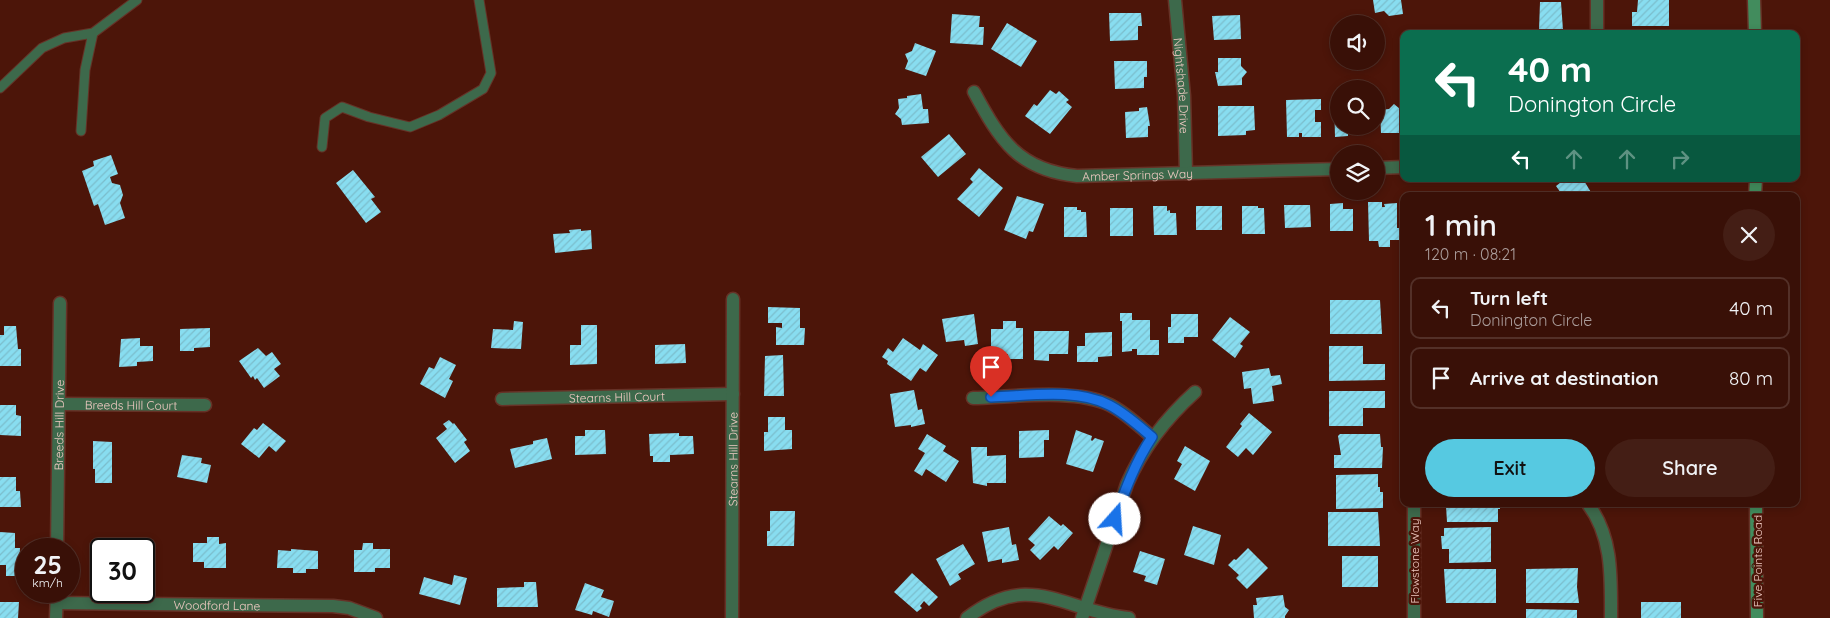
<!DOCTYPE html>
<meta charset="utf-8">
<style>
body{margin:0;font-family:Quicksand,sans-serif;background:#441e15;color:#f1f3f6;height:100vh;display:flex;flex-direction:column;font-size:19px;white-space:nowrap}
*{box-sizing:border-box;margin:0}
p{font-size:16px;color:#ab9d9b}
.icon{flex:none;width:28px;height:28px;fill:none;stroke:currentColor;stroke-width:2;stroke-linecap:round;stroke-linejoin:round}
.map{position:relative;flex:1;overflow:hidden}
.sheet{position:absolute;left:1400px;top:192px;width:400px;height:315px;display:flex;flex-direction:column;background:#391007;border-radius:10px;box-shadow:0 2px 8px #0003,0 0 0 1px #533028}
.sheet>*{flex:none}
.hud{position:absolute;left:1400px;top:30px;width:400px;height:152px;border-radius:10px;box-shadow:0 2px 8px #0003,0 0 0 1px #533028;background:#0b6e4f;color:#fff;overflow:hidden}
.fabs{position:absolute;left:1330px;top:15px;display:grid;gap:10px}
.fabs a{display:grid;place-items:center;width:55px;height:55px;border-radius:50%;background:#391007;box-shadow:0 2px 8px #0003,0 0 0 1px #533028;font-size:25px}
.speed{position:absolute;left:15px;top:538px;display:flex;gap:10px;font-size:25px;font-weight:700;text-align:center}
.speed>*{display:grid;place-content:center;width:65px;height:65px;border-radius:50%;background:#391007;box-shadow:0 2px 8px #0003,0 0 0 1px #533028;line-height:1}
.speed small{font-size:12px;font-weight:400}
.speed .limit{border:2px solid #111;border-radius:8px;background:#fff;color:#111}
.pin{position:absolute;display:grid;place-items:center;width:42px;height:42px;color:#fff;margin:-51px -21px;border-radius:50% 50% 50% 0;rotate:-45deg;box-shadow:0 0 5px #0007}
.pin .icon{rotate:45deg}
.me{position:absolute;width:55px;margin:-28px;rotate:19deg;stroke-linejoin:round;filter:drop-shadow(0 0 4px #0008)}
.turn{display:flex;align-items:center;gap:18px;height:105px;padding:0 25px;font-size:22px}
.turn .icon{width:65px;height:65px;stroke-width:2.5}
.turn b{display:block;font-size:35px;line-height:42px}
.lanes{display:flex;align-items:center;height:48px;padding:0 25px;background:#0003;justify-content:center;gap:25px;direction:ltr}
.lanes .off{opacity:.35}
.round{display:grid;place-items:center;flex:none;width:52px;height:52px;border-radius:26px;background:#441e15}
.overview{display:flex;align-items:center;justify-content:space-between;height:85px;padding:0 25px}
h1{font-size:30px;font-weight:600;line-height:38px}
.primary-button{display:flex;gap:10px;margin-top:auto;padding:10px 25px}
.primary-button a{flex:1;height:58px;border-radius:30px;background:#56c9e1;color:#111;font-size:20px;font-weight:600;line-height:58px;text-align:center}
.primary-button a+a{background:#441e15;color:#f1f3f6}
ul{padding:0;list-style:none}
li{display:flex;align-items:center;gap:15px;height:62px;margin:0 10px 8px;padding:0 15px;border:2px solid #533028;border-radius:10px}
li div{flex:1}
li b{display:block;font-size:19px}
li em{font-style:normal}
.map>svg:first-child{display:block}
.building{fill:url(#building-hatch)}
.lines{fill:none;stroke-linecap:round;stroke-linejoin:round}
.lane-casing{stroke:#663227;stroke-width:11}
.street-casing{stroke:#663227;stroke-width:15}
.secondary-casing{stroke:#663227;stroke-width:15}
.lane{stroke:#3d694b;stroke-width:9}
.street{stroke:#3d694b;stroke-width:12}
.secondary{stroke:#428c5d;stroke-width:12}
.route-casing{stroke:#114b97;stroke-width:12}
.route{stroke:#1a73e8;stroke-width:9}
.labels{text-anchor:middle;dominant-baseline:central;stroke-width:5;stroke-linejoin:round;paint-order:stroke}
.street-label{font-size:12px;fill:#efcac2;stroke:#4c1509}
</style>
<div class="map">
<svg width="1830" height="618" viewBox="0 0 1830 618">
<defs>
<pattern id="building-hatch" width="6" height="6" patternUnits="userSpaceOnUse" patternTransform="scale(1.25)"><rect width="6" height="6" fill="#88ddf0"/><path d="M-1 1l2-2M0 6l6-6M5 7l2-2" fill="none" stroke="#7bbdcc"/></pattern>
</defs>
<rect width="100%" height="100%" fill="#4c1509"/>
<path class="building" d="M1373,0H1401L1403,14L1389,16L1384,11L1375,13Z
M1638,0H1669V26H1632V12H1637Z
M1540,2H1561L1563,30H1539Z
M1109,13H1141L1142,26H1138V40L1110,41Z
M952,14L980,16L979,27H984L983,45L950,43Z
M1240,15L1241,39L1214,40L1212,16Z
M1007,23L1037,41L1021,67L991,49Z
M915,43L936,51L926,76L905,69L908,61L905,54L912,51Z
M1218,58H1241V66L1247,72L1242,78V85L1218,86L1215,72H1218Z
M1114,61H1147V77H1144V88L1115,89Z
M1050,90L1056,94L1059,91L1069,100L1066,102L1072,107L1050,134L1025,116L1034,104L1037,106Z
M921,94L923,109H928L929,123L902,125L901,119L895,114L899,108L898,99L907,98V96Z
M1321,99V110H1315V122H1321V137H1302V133H1299V137H1287L1286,100Z
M1334,99H1339V126H1363V135H1351V132H1348V136L1335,137Z
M1394,104L1400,109H1404V133H1381L1380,110L1389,109Z
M1218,106H1254L1255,130L1246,131V135L1218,136Z
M1147,107L1150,126H1148V137L1126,138L1125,112L1139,111V108Z
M949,134L966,154L938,177L921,157Z
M111,155L118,174L110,177L112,183L120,185L123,195L120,203L125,218L105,225L98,204L94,206L82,171L94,166L93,161Z
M979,168L1003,188L979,217L957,199L973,182L970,179Z
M353,170L375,197L371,199L381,212L366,223L336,183Z
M1565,179H1583L1592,194L1588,196H1563L1556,186Z
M1017,196L1044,204L1033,232L1029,231L1026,239L1004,230Z
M1368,202H1382V207H1385L1384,204L1397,203V228H1402L1403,240H1390V247H1379L1378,241H1369Z
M1343,203V209H1353V231H1330V204Z
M1284,205H1310L1311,227L1285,228Z
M1153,206H1167V211L1170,210V213H1176L1177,235H1154Z
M1196,206H1222V230H1196Z
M1242,206H1258V208H1264L1265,234H1242Z
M1064,207H1077V210H1081V212H1086L1087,237H1064Z
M1110,208H1133V236H1110Z
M581,229V231L591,230L592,249L555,253L553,234L570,233L569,230Z
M1330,300H1380L1382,334H1330Z
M768,307L800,308V328H805L804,345H776V327L782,328V323H768Z
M1120,313H1132V320H1150V340H1159V355H1137V349H1132V351L1122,352V321H1120Z
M974,314L978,344L965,346L964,340L946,342L942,319Z
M1171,314H1198V337H1184V343H1168V327H1171Z
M1230,317L1250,332L1240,344L1243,346L1235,358L1212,340Z
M514,321L523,322L521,349L491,348L493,329L513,330Z
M1003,321H1016V328H1023V359H1008V354H1000L999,351H991V329H1003Z
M581,325H597V364L570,365V345H581Z
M4,326H16L18,349H21V366H0V335H4Z
M210,328V347L194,348V351H180V329Z
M1034,331H1069L1068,354H1049V361L1034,360Z
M1112,332V356L1098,357V362H1077V346H1085V333Z
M140,338V346H153V361L137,362V366L119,367L121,339Z
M903,338L920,350L923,344L938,355L926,372L920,368L911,381L887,364L888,361L882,357L888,348L893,352Z
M685,344L686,363L655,364V345Z
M1329,346H1363V364H1385V380L1329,381Z
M258,348L266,356L272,352L281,364L274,369L280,376L264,388L257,378L255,380L253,376L251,378L239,361Z
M783,355L784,396H764L765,356Z
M440,357L456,365L449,379L453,381L445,398L420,384L429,367L434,369Z
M1269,368L1271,376L1280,375L1282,384L1272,386L1274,401L1253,404L1251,388L1244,389L1242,372Z
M914,390L918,410L922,409L925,424L911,427V425L895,427L890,394Z
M1329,391H1385V408H1363V426H1329Z
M0,405H16V415L21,416V436L0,435Z
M1249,413L1272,432L1253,455L1246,448L1238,457L1226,447L1242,426L1240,424Z
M768,417H785V430H792V449L764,451V432H768Z
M449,420L453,424L454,423L467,440L464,442L470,451L455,463L436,438L447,429L443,424Z
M263,423L286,441L276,452L269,446L259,458L241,444L254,428L257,430Z
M585,430H605L606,454L575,455V436H585Z
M1049,430V440H1044V457L1019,458V431Z
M1076,430L1092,436L1091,440L1092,441L1095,438L1104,441L1093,472L1066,464Z
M679,433V436H693L694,454L670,455V462H653V456H650L649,434Z
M927,434L946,446L943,451L959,461L946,482L926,469L922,476L914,471L925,453L918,449Z
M1340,434H1380L1381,447H1383L1382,468H1334V455H1341L1338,436Z
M547,438L552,459L515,468L510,449L533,444V441Z
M93,441L112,442V483H95V469H93Z
M1185,446L1210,461L1195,491L1174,479L1182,464L1177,461Z
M971,447H987V456L1006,455V483H987V486L973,483Z
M182,455L202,458L201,463L211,465L207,483L177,477Z
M1378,474V487H1380V492H1383V508L1336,509V475Z
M0,477H16V491H20L21,507H0Z
M1448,504H1500V509H1498V522H1447L1446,506H1448Z
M770,511H795L794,546H767V531H770Z
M1328,512H1378L1380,546H1328Z
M1049,516L1061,526L1063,524L1073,533L1058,550L1054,546L1040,560L1030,550L1035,545L1028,539Z
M1193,526L1221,535L1214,565L1184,555Z
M1009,527L1012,545L1016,544L1019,560L1002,563V559L988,562L982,532Z
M1491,527V562L1449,563V549H1442L1441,536H1444V528Z
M0,532L15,533V548H20L19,576H6V565H0Z
M207,537H219V544L226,543V568H204V562H193V543H207Z
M363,543H373V549H390V568H375V572H354V550H362Z
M963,544L975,564L958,574L961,579L950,586L936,559Z
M1248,548L1268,568L1247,589L1236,578L1239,575L1228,565L1234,559L1236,560Z
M291,549L318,551V569H306V573H293V568H277L278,550L291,551Z
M1140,551L1165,559L1157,585L1144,581L1146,576L1133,572Z
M1342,556H1378V587H1342Z
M1578,568L1577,587L1579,603H1526V569Z
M1444,569H1496V603H1446Z
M912,573L938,597L929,606L924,601L920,606L922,608L917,612L894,592Z
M454,575L467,578L460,605L419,594L424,577L452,585Z
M524,582H536L538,607H497V588L524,587Z
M585,583L604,590L601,597L614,601L609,617L593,611L592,615L575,610Z
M1283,595L1285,607L1289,610L1285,616V618H1254L1253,605H1257L1256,598Z
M0,602H19L18,618H0Z
M1641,602H1681V618H1641Z
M1526,609L1577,610V618H1526Z"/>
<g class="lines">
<defs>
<path id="lane" d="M0,88L42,48L64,38L93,33
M81,131L85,70L93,33L137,0
M322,147L325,118L342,107L369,117L410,127L439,115L483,89L491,73L479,0"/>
<g id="street">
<path id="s1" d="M1175,0L1184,96L1186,173"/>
<path d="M1597,34V0"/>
<path id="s2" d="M974,92C1000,140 1018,170 1077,176L1339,169"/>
<path d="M1376,168L1404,167"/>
<path d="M973,398C1011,397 1076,388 1110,405C1126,413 1139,426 1152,437"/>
<path id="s3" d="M502,399L733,394"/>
<path id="s4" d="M59,404L205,405"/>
<path d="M1414,504V618"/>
<path d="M1588,504C1613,537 1611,578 1611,618"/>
<path id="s5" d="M57,549L60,303"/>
<path id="s6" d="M57,603L333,606L349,608L376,618"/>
<path d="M56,618L57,591"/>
<path id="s7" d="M732,618L733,299"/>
<path d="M967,618C1030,569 1066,612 1129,618"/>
<path d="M1082,618L1127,484C1143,447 1165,419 1195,392"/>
</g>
<path id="secondary" d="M1754,0L1755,34
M1755,196L1756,179
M1756,504L1757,618"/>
</defs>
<use href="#lane" class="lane-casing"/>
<use href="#street" class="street-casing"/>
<use href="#secondary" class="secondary-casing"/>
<use href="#lane" class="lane"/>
<use href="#street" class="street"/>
<use href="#secondary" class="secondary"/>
</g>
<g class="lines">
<defs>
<path id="route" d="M991,397C1028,396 1076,388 1109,405C1125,413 1139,426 1152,437C1135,463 1125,490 1115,519"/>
</defs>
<use href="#route" class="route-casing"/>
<use href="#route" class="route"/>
</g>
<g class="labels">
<g class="street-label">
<text stroke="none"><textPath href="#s1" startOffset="86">Nightshade Drive</textPath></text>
<text stroke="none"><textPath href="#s2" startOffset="201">Amber Springs Way</textPath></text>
<text stroke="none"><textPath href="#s3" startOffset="115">Stearns Hill Court</textPath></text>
<text stroke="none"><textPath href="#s4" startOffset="72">Breeds Hill Court</textPath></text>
<text stroke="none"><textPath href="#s5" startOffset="124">Breeds Hill Drive</textPath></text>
<text stroke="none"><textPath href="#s7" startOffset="159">Stearns Hill Drive</textPath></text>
<text transform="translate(1414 561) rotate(-90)">Flowstone Way</text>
<text transform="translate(1757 561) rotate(-90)">Five Points Road</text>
<text stroke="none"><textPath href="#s6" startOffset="160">Woodford Lane</textPath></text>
</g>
</g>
</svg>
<div class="fabs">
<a><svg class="icon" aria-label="sound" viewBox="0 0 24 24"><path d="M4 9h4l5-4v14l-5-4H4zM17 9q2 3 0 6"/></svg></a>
<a><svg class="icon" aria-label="search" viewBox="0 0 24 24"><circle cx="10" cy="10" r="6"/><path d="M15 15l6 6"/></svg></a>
<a><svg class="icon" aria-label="layers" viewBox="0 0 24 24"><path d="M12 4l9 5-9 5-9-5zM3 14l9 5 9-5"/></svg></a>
</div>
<div class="speed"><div>25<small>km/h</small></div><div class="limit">30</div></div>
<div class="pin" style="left:991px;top:397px;background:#d93025"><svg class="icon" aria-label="arrive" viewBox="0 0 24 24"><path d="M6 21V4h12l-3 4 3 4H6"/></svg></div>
<svg class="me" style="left:1115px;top:519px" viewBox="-20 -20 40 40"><circle r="19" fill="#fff"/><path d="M0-13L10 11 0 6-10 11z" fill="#1a73e8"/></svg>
<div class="hud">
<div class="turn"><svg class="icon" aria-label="left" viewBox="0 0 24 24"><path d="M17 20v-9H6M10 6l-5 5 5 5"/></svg><div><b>40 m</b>Donington Circle</div></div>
<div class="lanes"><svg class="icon" aria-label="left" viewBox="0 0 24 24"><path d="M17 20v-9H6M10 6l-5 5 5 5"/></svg><svg class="icon off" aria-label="ahead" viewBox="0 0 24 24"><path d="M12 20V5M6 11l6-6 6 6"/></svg><svg class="icon off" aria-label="ahead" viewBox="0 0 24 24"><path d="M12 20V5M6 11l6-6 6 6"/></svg><svg class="icon off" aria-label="right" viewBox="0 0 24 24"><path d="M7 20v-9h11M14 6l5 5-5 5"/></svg></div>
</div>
<section class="sheet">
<div class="overview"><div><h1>1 min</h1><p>120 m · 08:21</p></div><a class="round"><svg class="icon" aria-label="close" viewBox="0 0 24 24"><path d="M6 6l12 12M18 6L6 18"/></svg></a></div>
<ul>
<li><svg class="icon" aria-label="left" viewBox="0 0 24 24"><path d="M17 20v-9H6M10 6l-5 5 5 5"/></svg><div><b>Turn left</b><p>Donington Circle</p></div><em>40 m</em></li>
<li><svg class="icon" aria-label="arrive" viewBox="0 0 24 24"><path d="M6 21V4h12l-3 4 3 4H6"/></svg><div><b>Arrive at destination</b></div><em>80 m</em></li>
</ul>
<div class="primary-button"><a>Exit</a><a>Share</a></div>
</section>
</div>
